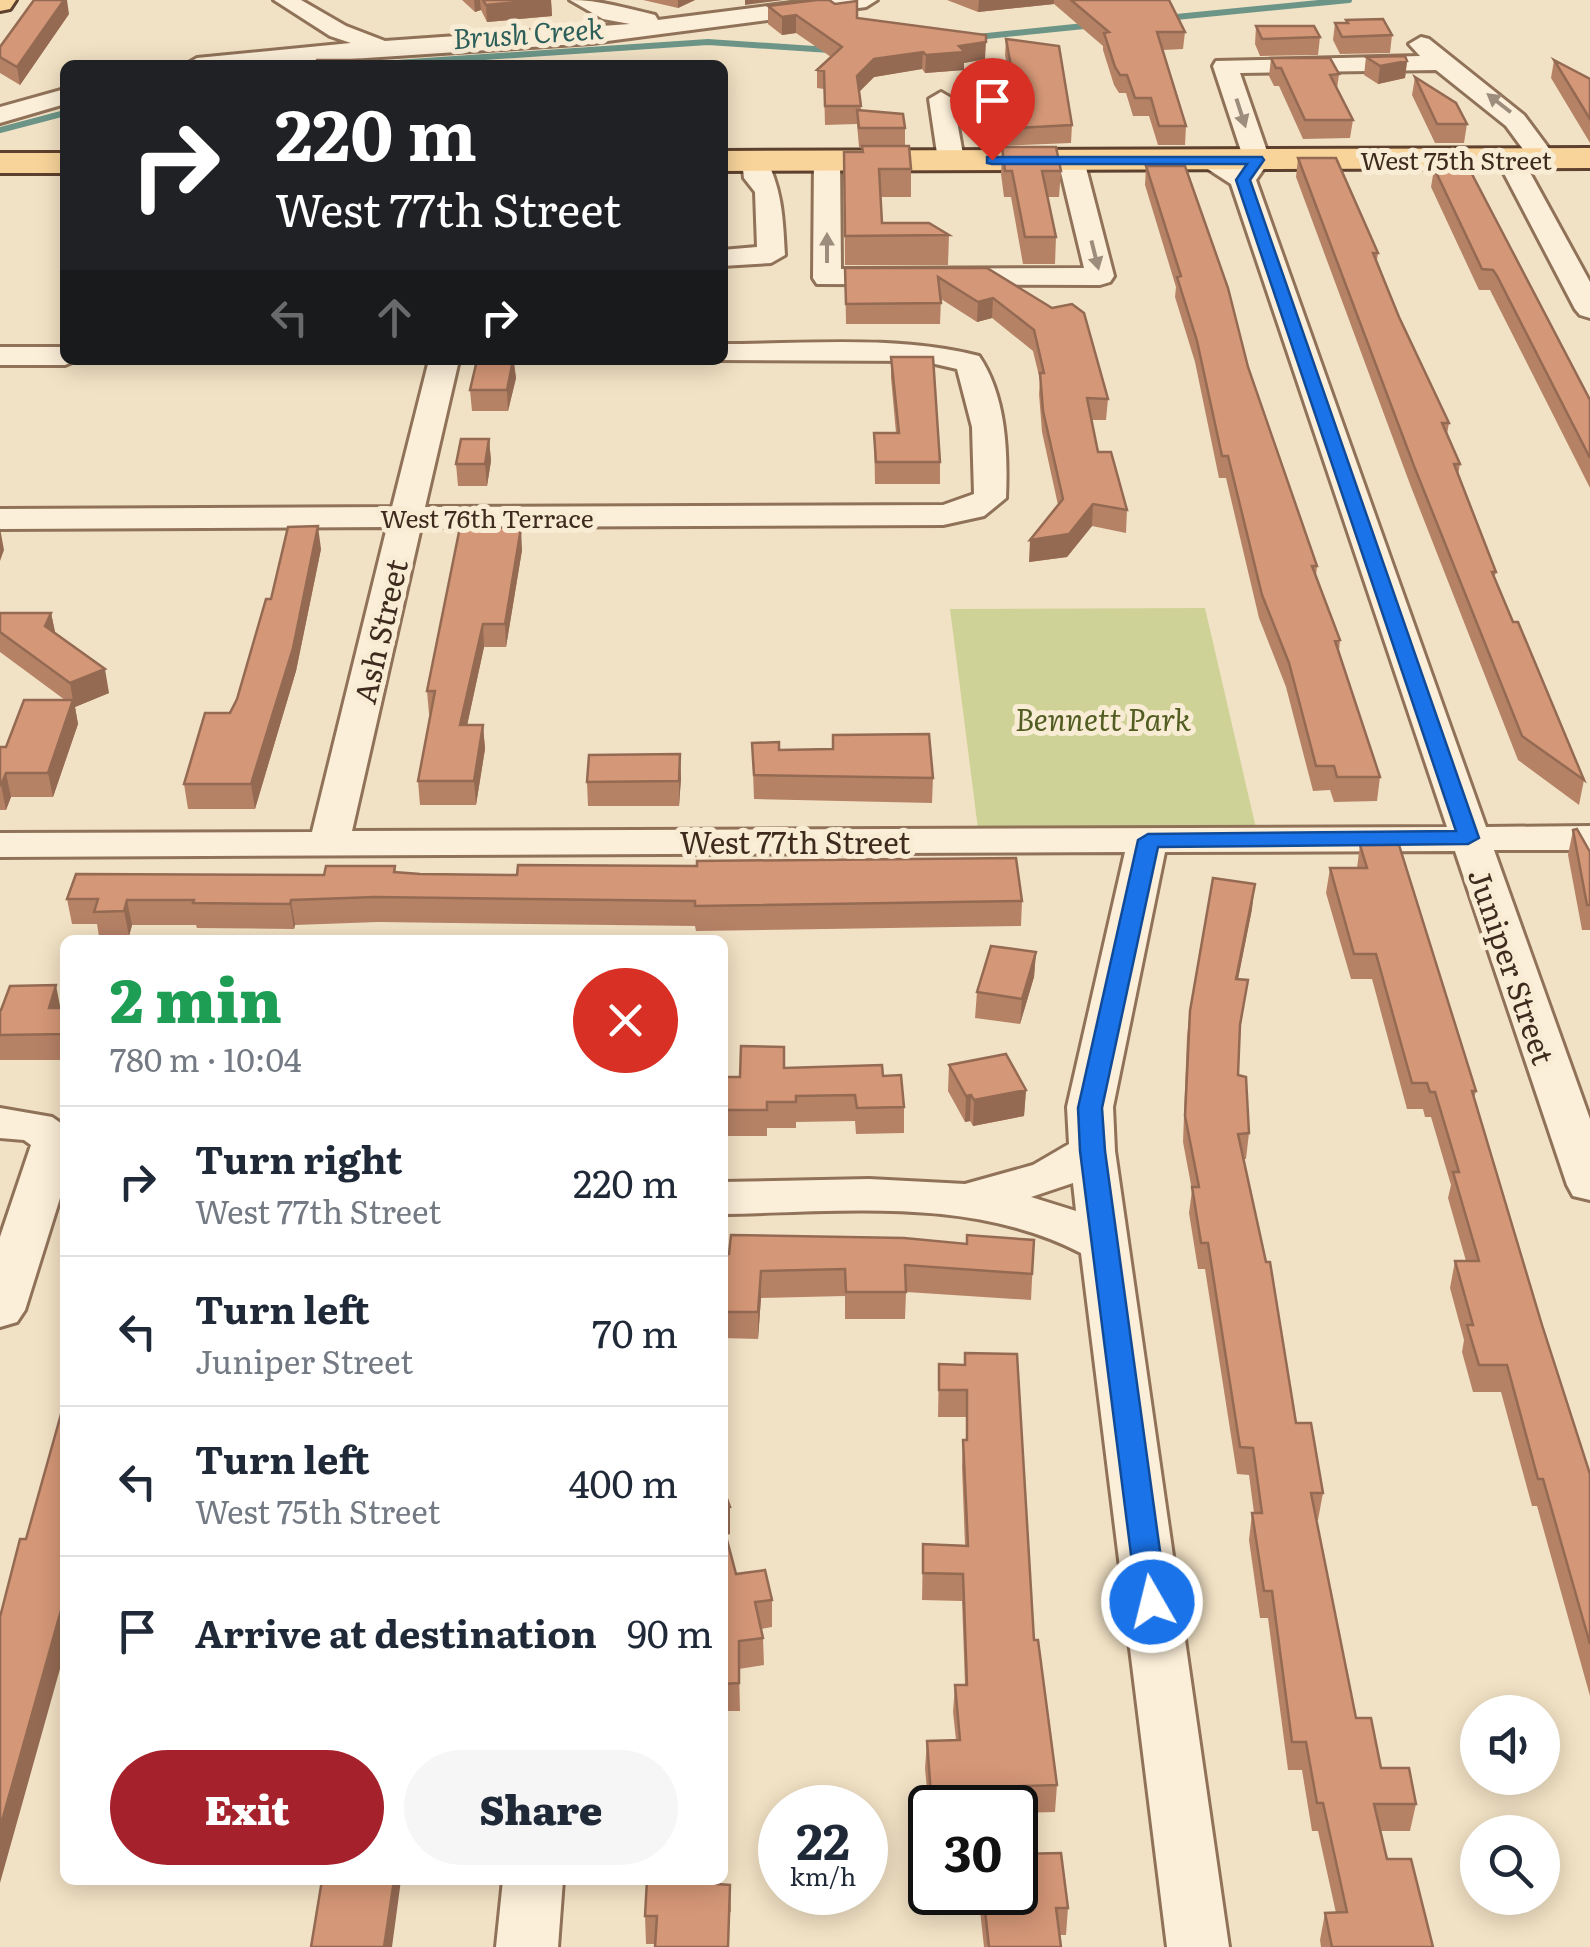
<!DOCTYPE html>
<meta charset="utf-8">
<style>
body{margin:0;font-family:Literata,serif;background:#f6f6f7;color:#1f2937;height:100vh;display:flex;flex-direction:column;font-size:38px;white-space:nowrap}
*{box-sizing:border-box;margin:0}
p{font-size:32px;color:#747a83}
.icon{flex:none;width:55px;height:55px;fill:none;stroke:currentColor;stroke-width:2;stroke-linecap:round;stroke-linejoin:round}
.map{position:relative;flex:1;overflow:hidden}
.details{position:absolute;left:60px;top:935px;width:668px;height:950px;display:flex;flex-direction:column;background:#fff;border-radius:15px;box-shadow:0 5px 25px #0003}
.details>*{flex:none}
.top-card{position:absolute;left:60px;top:60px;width:668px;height:305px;border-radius:15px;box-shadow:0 5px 25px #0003;background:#202124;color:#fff;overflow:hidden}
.controls{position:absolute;left:1460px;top:1695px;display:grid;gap:20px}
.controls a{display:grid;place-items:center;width:100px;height:100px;border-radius:50%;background:#fff;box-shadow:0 5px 25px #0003;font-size:50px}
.speed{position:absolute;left:758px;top:1785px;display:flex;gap:20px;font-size:50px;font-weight:700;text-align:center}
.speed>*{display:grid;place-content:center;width:130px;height:130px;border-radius:50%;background:#fff;box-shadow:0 5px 25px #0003;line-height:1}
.speed small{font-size:25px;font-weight:400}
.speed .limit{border:5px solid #111;border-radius:15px;background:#fff;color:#111}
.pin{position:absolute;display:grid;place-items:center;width:85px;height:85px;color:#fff;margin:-102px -42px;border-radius:50% 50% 50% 0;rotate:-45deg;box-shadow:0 0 10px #0007}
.pin .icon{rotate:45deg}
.me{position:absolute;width:110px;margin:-55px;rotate:352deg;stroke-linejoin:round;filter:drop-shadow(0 0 8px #0008)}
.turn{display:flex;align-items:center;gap:35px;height:210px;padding:0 50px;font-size:45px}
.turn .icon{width:130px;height:130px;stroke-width:2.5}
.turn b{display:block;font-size:70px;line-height:85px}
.lanes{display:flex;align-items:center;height:95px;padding:0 50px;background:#0003;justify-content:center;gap:50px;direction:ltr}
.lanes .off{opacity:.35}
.round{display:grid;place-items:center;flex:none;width:105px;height:105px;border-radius:52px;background:#f6f6f7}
.overview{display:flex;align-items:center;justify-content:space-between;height:170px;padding:0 50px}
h1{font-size:60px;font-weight:800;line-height:75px;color:#1e9e55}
.primary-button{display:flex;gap:20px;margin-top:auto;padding:20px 50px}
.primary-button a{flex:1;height:115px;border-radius:60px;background:#a5222c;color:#fff;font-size:40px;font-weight:800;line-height:115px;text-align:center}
.primary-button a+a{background:#f6f6f7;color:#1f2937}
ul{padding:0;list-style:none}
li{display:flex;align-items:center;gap:30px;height:150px;padding:0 50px;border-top:2px solid #e0e1e3}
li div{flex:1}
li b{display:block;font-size:38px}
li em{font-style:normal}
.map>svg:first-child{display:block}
.green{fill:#cfd297}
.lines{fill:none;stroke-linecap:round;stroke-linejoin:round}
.stream{stroke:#6c9588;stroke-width:6}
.minor-casing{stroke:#907259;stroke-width:6}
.major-casing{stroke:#5d402d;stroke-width:6}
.minor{fill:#fcefd9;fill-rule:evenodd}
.major{fill:#f8d49a;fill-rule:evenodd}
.wall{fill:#b68266}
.shaded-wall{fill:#946a53}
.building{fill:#d49777;stroke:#946a53;stroke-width:2.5}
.oneway{fill:#9d8d7c}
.route{fill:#1a73e8;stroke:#114b97;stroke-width:2.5}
.labels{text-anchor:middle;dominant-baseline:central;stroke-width:10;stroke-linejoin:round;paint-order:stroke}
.far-street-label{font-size:25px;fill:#3e2b1e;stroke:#f9ecd5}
.far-water-label{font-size:28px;font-style:italic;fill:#2c5f59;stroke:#f9ecd5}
.street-label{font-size:30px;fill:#3e2b1e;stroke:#f9ecd5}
.park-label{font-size:30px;font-style:italic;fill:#525d22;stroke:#f9ecd5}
</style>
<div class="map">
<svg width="1590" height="1947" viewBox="0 0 1590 1947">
<rect width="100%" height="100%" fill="#f2e2c5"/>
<path class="green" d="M1205,608L1256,828L978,829L950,609Z"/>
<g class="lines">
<path class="stream" d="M1166,18L1349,0
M977,37L1094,25
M367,65L708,42L830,50
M0,130L65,113"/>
<defs>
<path id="minor" d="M274,0H301L346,26L385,41L630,24L603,19L570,0C599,0 626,8 655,15L658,20L814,0H877L866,7L592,43L260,65H185L197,58L351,43L330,36Z
M1421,37L1429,39L1524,115L1556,158L1552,164H1534L1506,126L1436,70L1240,73L1270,160L1256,180L1486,827L1590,826V850H1494L1590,1119V1200L1573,1196L1567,1185L1455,851L1165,852L1113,1107L1115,1151L1229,1947H1167L1081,1253C970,1196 844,1212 722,1214V1182L869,1179L965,1184L1033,1165L1069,1144L1067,1107L1125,852L0,857V833L312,832L387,527L0,529V509L392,507L429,360H459L425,507L943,505L974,494L972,427L957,369L922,361L714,360H722V344C808,344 896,335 979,356C1006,396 1008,451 1006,498L984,516L943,525L421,527L352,831L1447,827L1231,184L1194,160L1207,152L1239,167L1244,160L1213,66L1216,61L1420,56L1409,44ZM1073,1183L1076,1211L1031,1197Z
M65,89V104L0,123V107Z
M941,92L953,99L964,160L951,168L938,160L929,99Z
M1509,150L1522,158L1590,282V318L1580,315L1575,309L1496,158Z
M827,152L840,160L841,269L1084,268L1058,160L1071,152L1084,160L1114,276L1110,282L1100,285L817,284L813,278L814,160Z
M755,153L764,155C782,188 783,217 785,255L771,263L722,266V250L757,247L755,192L744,178L742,161Z
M0,347H65V360H77L65,365H0Z
M0,1108L52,1117L65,1126V1182L25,1310L17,1322L0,1327V1237L31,1145L24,1140L0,1138Z
M503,1880H563L558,1947H496Z"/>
<path id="major" d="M0,0H16L10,9L0,11Z
M1590,148V168L722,171V151Z
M0,153H65V173H0Z"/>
</defs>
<use href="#minor" class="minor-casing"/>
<use href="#major" class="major-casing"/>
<use href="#minor" class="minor"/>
<use href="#major" class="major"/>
</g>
<path class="wall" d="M462,0H551L552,16L487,22L481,10L475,12Z
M643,0H695L678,8Z
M947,0H1169L1185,32L1183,49L1163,50L1186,126L1185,145H1158L1149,116H1133L1126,93H1119L1114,85L1103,50V46L1054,4L978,12Z
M768,6L857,18L985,59L964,63V70L925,73L922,69L874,77L859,92L861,110L905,128V146L911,169V197H881L882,223L949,235L948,265H845L844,152H862V147H859L857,124L825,125L824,89L817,88V70L831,57L796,33L782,35L768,24Z
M69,14L20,85L0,73V47Z
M1346,20L1392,35L1390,53L1340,54L1333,40L1335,23H1346Z
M1256,26L1320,37L1318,55L1260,56L1255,44Z
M1006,39L1072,125L1071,143L998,146L996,127V110H1015L1005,55Z
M1366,57L1407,61L1405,78L1378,84L1364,75Z
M1271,58L1339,74L1337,89L1353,120L1350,138L1303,139L1279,86H1274L1269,76Z
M1554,60L1590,79V143L1551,78Z
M1415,77L1467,124L1464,143H1435L1412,95Z
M1002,147L1061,171L1059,197H1048L1056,237L1055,264H1023L1011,197H1004L1001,174Z
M1436,157L1590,400V488L1493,296L1490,290H1479L1431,187Z
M1298,158L1378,253L1377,260L1399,317L1449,423L1447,434L1460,464L1458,475L1496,572L1494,579L1584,780L1579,805L1518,760L1411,487L1296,177Z
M1146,166L1248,367L1317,566L1316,576L1340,640L1339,651L1380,777L1377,801L1334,802L1330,790L1313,791L1286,687L1259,618L1226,478H1219L1195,362L1175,297L1176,287L1145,185Z
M845,268H987L1108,399L1106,420H1091L1098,452L1127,510L1126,533L1092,526L1067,557L1029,562L1058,505L1042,432L1039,394L1040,380L1033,351L992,318L977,322L941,299L940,324H846Z
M891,357L940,462V484H875L874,433H896L891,378Z
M477,360H514L516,378L508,411H472L470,390Z
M489,439L491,461L487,486H458L456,464Z
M321,549L296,671L255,809H188L184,784L237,699L271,599Z
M522,550L506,647H484L467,725H483L485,749L476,805H420L418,781L431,715L429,714L427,691Z
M0,613H51L55,633L109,693L75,707L78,724L53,797H11L6,810H0V747H6L65,700L0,652Z
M752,743L779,750L933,778L932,803L754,799Z
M681,778L679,806H588L587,782Z
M1573,830L1590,852V930H1582L1568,855Z
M1360,845L1476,1091L1474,1098L1542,1325L1590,1474V1696L1537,1506H1532L1501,1392H1473L1462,1352L1464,1340L1450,1288L1455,1261H1466L1448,1198L1451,1185L1431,1117H1425L1423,1109H1407L1372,979H1351L1326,893L1330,868H1357Z
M395,866L396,872L1022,901L1021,926L696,931L695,926L378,922L295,925L294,929L197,928L196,925H132L129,936L99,937L97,924H72L67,899L324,875Z
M1252,909L1238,979L1248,980L1239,1035L1238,1075L1249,1133L1246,1159H1243L1296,1423L1323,1493L1318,1520H1316L1356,1718L1381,1768L1416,1804L1410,1831H1380L1387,1859L1433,1947H1321L1320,1940L1325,1913H1336L1318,1831H1312L1302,1770H1288L1268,1618H1260L1249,1540L1252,1513H1254L1249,1475L1237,1474L1205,1269H1198L1189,1213L1192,1190L1183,1142L1187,1036L1190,1011Z
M1036,952L1034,977L1020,1024L975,1018L977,992Z
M65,1008V1060H0V1010Z
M949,1065L1026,1090L1024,1116L973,1126L970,1121L965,1122L948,1091Z
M784,1068L883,1076L904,1107V1133L856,1134L855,1121L796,1122V1128H767V1136H722V1077H740Z
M1034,1240L1031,1300L906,1292L905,1319H845V1296L761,1298L758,1339L722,1338V1254Z
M965,1353L1034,1640L1057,1785L1055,1812L1015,1813V1808H930V1824L925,1768L927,1741L956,1740L953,1712L955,1685H965L962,1601L922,1600L923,1544L965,1545L962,1467L963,1440H966V1417H938L939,1364L964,1365Z
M722,1485L730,1507V1534L726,1535L736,1574L772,1600V1627L761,1629L763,1638L764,1665L739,1669L740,1711H722Z
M718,1884L730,1885L731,1912L655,1944H646L645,1916Z
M978,1892H1015L1068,1908L1066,1935H1059L1061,1947H984Z"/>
<path class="shaded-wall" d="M64,0H67L69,14L20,85L17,67Z
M474,0H480L481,10L475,12Z
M541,0H551L552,16L487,22L486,5Z
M678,0H695L678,8Z
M745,0H784L745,5Z
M979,0H1054V4L978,12Z
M796,15V33L782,35V17Z
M986,42L985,59L964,63V70L925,73L926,55L959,46Z
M923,52L922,69L874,77L857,94V76L874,59Z
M1407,61L1405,78L1378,84L1380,66Z
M993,298L992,318L977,322L978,302Z
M513,360L516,378L508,411L507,390Z
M489,439L491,461L487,486L485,464Z
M1093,504L1092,526L1067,557L1029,562L1030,540Z
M318,526L321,549L296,671L255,809L251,784Z
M0,528L4,550L0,561Z
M521,528L522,550L506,647L505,624Z
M51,613L56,636L45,626Z
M483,624L484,647L462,749L460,725Z
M105,669L109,693L75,707L78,724L53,797L48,773L73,701L70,683Z
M483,725L485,749L476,805L474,781Z
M680,754L681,778L679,806V781Z
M6,773L11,797L6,810L1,785Z
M1255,884L1252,909L1233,1004L1236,979Z
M127,900L132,925L129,936L124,911Z
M291,900L295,925L294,929L290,904Z
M1036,952L1034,977L1020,1024L1022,999Z
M56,985L61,1011L49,1008Z
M1026,1090L1024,1116L973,1126L974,1100Z
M971,1095L970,1121L965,1122L966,1096Z
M761,1271V1298L758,1339V1312Z
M730,1507V1534L722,1536V1508Z
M65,1596V1651L0,1883V1828Z
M394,1880H401L392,1947H384Z"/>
<path class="building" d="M34,0H64L17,67L0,57V47Z
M483,0H541L486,5Z
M817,0H829L835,4L857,1V18L986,35V42L959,46L965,52L926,55L923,52L874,59L857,76L861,106H825L824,71L817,70L842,47L796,15L782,17L768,6Z
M1071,0H1169L1185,32H1157L1186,126H1159L1151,98H1135L1127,75H1120L1115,67L1104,33L1109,32Z
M1383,19L1392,35L1342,37L1335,23H1348L1346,20Z
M1256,26H1314L1320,37L1262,39Z
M1006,39L1059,46L1072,125L998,129L996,110H1019Z
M1405,56L1407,61L1380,66L1366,57Z
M1271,58H1330L1339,74L1330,75L1353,120H1305L1281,68H1276Z
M317,60H359L357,65H315Z
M1554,60L1590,79V119Z
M1415,77L1456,103L1467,124H1437Z
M857,110L903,114L905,128H859Z
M862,146H909L911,169H879L882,223H929L949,235L845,236L844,152H863Z
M1002,147H1056L1061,171H1042L1056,237H1025L1012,171H1005Z
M1436,157H1463L1590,400V458L1497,276L1493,270L1482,269L1434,168H1442Z
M1298,158H1336L1378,253H1373L1399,317L1449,423H1442L1460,464H1454L1496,572H1492L1513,622H1518L1584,780L1522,736L1414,466Z
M1146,166H1185L1228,288L1248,367L1317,566H1312L1340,640L1335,641L1380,777H1337L1334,766H1316L1289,663L1262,595L1228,456H1222L1197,341L1177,277L1181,276Z
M845,268H987L1052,308L1072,304L1084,313L1108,399L1087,398L1098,452H1111L1127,510L1093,504L1069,534L1030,540L1063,499L1043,411L1040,373H1044L1034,330L993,298L978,302L938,277L941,303L846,304Z
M891,357H933L940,462H876L874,433H899Z
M477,360H513L507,390H470Z
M461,439H489L485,464H456Z
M318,526L293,648L251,784H184L205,713H230L237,699L266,599H271L288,527Z
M460,527L521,528L505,624H483L460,725H483L474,781H418L435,691H427Z
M0,613H51L45,626L105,669L70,683L0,632Z
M24,700H73L48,773H6L1,785H0V747H6Z
M929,734L933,778L754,775L752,743L779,742V750L833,749V735Z
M680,754L679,781L587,782L589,755Z
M1577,829L1590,852V905H1587L1573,830Z
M1360,845H1399L1476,1091H1472L1542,1325L1590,1474V1644L1543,1479H1538L1507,1365H1479L1467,1325H1473L1455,1261H1479L1453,1172H1459L1435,1092H1430L1427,1083H1412L1376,954H1354L1330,868H1367Z
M1016,858L1022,901L695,906V901L375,897L291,900L290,904L193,903L194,900H127L124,911L94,912L98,899H67L76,874L324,875L326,866H395L394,872L420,874L517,875L518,865L697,866V861Z
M1213,878L1255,884L1236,979L1248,980L1240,1025L1238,1075L1246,1077L1249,1133L1238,1134L1266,1262H1270L1296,1423H1311L1323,1493H1311L1356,1718H1371L1381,1768H1409L1416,1804H1374L1387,1859H1411L1433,1947H1332L1325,1913L1347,1912L1323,1803H1317L1306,1742H1292L1272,1591H1264L1252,1513H1262L1253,1448L1240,1447L1208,1243H1201L1192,1187H1199L1185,1116L1190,1011Z
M991,946L1036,952L1022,999L977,992Z
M56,985L49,1008H65V1034L0,1035V1010H1L10,986Z
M741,1046L784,1047V1068L882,1065L883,1076L901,1075L904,1107L857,1108L855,1095L796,1096V1102H767V1110H722V1077H740Z
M1006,1054L1026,1090L974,1100L971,1095L966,1096L949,1065Z
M731,1235L904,1238L967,1244V1235L1034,1240L1032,1274L905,1265L906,1292H846L845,1269L761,1271L758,1312H722V1254H729Z
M965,1353L1017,1354L1034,1640H1038L1057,1785L996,1787L998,1808H932L927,1741L960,1740L955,1685H967L963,1574L923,1573V1544L968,1546L963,1440H967V1390H939V1364L965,1365Z
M65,1400V1596L0,1828V1617L20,1539H26Z
M722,1485L730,1507L722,1508Z
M722,1521L736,1574L765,1570L772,1600L755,1602L763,1638L739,1641V1683L722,1684Z
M1061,1853L1068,1908H1056L1061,1947H989L983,1892H1015V1854Z
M322,1880H394L384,1947H311Z
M647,1880H717V1884L730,1885L728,1947H655L657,1916H645Z"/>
<defs><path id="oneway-solid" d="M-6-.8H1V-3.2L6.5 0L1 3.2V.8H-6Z" transform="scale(2.5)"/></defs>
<g class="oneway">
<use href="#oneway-solid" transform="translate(1499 103) rotate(-142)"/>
<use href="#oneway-solid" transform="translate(1241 113) rotate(72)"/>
<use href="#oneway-solid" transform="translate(827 248) rotate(-90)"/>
<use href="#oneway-solid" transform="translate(1095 255) rotate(76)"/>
</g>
<path class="route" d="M987,157H1262L1264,160L1250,180L1479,838L1468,844L1158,847L1102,1108L1105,1151L1167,1602L1162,1610L1152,1614L1141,1610L1137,1602L1080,1151L1078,1108L1138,840L1148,834L1456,831L1236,180L1247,164H992L987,163Z"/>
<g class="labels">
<g class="far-street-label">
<text x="1456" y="159">West 75th Street</text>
<text x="487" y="517">West 76th Terrace</text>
</g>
<g class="far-water-label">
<text transform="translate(528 32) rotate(-4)">Brush Creek</text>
</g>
<g class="street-label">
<text transform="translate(379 631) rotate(-77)">Ash Street</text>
<text x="795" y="841">West 77th Street</text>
<text transform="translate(1513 966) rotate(71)">Juniper Street</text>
</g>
<g class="park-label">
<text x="1103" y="718">Bennett Park</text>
</g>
</g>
</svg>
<div class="controls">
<a><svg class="icon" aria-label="sound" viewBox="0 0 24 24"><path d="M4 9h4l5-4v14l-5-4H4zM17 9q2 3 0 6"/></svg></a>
<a><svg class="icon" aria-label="search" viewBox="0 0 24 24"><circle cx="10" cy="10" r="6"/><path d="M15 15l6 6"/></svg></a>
</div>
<div class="speed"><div>22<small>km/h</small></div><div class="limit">30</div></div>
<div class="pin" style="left:992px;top:160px;background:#d93025"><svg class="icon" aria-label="arrive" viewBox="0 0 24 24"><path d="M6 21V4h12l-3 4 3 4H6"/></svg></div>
<svg class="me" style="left:1152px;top:1602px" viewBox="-20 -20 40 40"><circle r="17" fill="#1a73e8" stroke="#fff" stroke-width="3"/><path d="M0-11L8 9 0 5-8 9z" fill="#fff"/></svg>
<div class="top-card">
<div class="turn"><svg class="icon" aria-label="right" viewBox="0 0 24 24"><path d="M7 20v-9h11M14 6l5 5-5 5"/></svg><div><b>220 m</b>West 77th Street</div></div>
<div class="lanes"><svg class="icon off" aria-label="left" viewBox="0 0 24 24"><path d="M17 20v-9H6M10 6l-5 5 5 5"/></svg><svg class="icon off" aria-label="ahead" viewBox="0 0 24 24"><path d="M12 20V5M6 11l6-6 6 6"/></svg><svg class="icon" aria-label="right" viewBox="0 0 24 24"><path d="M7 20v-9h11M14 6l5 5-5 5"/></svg></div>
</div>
<section class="details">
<div class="overview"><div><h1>2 min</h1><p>780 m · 10:04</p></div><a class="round" style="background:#d93025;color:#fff"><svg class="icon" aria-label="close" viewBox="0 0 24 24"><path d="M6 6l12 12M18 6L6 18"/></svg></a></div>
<ul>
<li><svg class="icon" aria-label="right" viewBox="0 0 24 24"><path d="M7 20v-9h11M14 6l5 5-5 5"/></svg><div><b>Turn right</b><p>West 77th Street</p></div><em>220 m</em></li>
<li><svg class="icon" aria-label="left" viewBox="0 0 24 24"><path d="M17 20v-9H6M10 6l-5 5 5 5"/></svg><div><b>Turn left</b><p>Juniper Street</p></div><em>70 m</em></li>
<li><svg class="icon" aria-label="left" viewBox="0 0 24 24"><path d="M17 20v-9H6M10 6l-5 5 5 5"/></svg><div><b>Turn left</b><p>West 75th Street</p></div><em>400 m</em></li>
<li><svg class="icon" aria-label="arrive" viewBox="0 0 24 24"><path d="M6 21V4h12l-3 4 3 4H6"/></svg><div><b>Arrive at destination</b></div><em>90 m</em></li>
</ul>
<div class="primary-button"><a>Exit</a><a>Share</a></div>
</section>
</div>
